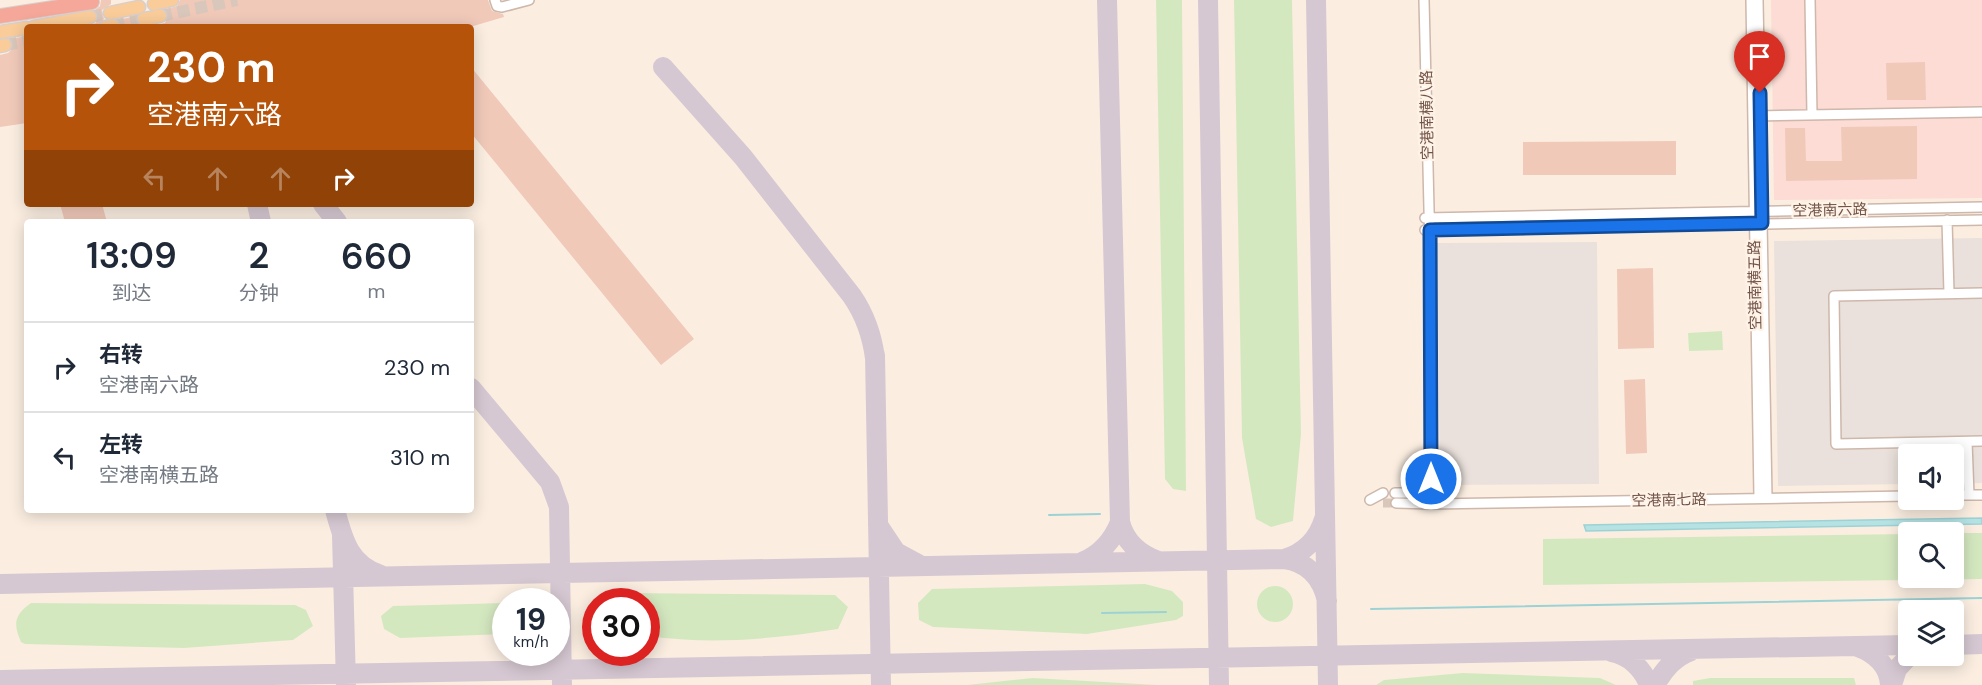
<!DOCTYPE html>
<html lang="zh">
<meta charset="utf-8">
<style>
body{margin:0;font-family:"DM Sans","Noto Sans SC",sans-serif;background:#f6f6f7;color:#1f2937;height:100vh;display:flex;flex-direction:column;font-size:22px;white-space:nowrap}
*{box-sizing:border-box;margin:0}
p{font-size:20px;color:#747a83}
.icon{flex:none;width:33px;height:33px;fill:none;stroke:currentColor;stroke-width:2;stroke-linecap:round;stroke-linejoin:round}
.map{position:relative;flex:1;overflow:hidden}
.sheet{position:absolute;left:24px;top:219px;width:450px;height:294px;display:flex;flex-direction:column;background:#fff;border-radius:6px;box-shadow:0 3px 15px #0003}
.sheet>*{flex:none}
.banner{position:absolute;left:24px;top:24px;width:450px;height:183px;border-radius:6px;box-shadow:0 3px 15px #0003;background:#b45309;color:#fff;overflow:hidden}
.tools{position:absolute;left:1898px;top:444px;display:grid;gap:12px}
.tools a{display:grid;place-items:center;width:66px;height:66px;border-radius:6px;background:#fff;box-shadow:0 3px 15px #0003;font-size:30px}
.speed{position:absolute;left:492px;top:588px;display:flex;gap:12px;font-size:30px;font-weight:700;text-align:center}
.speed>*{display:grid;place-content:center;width:78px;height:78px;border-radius:50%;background:#fff;box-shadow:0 3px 15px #0003;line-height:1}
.speed small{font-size:15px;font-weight:400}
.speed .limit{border:9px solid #d22;background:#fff;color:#111}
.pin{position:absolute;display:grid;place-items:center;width:51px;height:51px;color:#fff;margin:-62px -26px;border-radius:50% 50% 50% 0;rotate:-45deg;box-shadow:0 0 6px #0007}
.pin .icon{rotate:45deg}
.me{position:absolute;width:66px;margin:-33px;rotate:0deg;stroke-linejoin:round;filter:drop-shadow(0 0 4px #0008)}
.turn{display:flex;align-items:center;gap:21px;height:126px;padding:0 24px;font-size:27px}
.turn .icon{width:78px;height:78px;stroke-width:2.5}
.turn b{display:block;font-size:42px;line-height:51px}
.lanes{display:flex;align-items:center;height:57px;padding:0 24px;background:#0003;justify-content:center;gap:30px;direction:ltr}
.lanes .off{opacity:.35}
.eta{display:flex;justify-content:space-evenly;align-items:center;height:102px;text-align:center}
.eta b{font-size:36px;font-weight:600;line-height:42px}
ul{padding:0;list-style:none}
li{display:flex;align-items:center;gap:18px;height:90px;padding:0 24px;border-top:2px solid #e0e1e3}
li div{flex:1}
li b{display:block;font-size:22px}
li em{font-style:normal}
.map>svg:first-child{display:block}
.commercial{fill:#fcdcd5}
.industrial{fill:#eae1dc}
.green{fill:#d4e8c0}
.water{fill:#b6e2e4;stroke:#9dd2d5;stroke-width:1.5}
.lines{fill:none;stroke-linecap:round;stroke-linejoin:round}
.stream{stroke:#9dd2d5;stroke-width:2}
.taxiway{stroke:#d6c8d2;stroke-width:20}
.building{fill:#f0c9b9}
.minor-tunnel{stroke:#d9c7bb;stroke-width:9;stroke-dasharray:9 4.5;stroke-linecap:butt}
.major-tunnel{stroke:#d9c7bb;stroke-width:12;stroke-dasharray:12 6;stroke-linecap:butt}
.minor-casing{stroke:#ceb7ab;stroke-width:12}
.major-casing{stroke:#d8cfcc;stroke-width:15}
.highway-casing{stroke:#d8cfcc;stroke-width:16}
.minor{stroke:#fff;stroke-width:9}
.major{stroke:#f9cc9a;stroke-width:12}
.highway{stroke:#f5a799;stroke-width:14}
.route-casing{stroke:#114b97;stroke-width:15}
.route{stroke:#1a73e8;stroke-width:10}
.labels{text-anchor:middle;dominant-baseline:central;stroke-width:4.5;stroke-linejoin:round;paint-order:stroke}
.street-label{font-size:15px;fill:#725349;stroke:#fff3e7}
</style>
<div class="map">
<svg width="1982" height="685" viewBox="0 0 1982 685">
<rect width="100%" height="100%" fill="#fbeee1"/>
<path class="commercial" d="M1771,0H1982V198L1774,200Z"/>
<path class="industrial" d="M1982,238V483L1953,484V454H1908V484L1778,486L1774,241Z
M1597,242L1599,484L1440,485L1437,243Z"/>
<path class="green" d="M1156,0H1182L1186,491L1173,489L1165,479Z
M1234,0H1292L1301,434L1293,521L1271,527L1256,519L1242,438Z
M1722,331L1723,350L1689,351L1688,333Z
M1953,533H1982V579L1543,585V539L1908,534V578H1953Z
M1145,584L1172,591L1183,602V616L1176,620L1087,634L933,627L919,620L918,603L932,589Z
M1257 604a18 18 0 1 1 36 0a18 18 0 1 1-36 0Z
M622,593L835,595L848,607L838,629C774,639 712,645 647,636L646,602L611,601Z
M31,603L295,605L306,610L313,626L293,640L184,648L25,644L21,642C13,624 14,615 31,603Z
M505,603V634L400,638L384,629L381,616L393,606Z
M1463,673L1600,678L1616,685H1376L1384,680Z
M1033,678L1157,685H967Z
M1710,678H1854L1856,685H1693V681Z"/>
<path class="water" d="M1982,518V524L1586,531L1584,525Z"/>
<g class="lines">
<path class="stream" d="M1049,515L1100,514
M1371,609L1982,598
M1102,613L1166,612"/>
<path class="taxiway" d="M1107,0L1120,522C1125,542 1139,554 1158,561
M1208,0L1219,685
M1316,0L1328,685
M663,67L743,157L852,296C865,315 872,335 875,358
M257,204L261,222
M323,204L337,222
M875,355L881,685
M471,388L550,482L559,507L562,685
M335,510C343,539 349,565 381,575
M878,525L896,552L920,565
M342,535L346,685
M1284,559C1304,553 1318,539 1324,519
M1082,562C1101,554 1113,540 1120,522
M0,584L1284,559C1308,562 1322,578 1327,601
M1953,645L1982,644
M1858,647C1875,653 1889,666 1890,685
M1611,652C1629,655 1643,669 1649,685
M0,680L1908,645
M1655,685C1664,670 1674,657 1691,651
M1892,685L1897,669L1909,656"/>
</g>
<path class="building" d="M101,0H111V4L102,10L104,19L98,27H81L96,23L98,16L95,10L100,6Z
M180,0H488L492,11L503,14L504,17L470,27H146L165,23L168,15L165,10L177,6Z
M136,16L137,24L143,27H121L118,20Z
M27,36V123L0,127V55L8,53L13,48L10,39Z
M1925,62L1926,100H1887L1886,63Z
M471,67L694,339L661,365L471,133Z
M1917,126V179L1786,181L1785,128H1805L1806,161H1842L1841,127Z
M1676,141V175H1523V142Z
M60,204H102L107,222H65Z
M1653,268L1654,348L1618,349L1617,269Z
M1645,379L1647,453L1626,454L1624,380Z"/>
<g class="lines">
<path class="minor-tunnel" d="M1383,503H1396"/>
<path class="major-tunnel" d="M160,16L237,0
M90,17L110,13
M113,26L144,19
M5,45L27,41"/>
<defs>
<path id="minor" d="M495,0L497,6L502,7L529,0
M1751,0L1759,498
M1758,0L1767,498
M1810,0L1812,115
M1755,116L1982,112
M1425,218L1982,207
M1947,220L1949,293
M1425,230L1982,220
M1982,293L1834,296L1836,444L1982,441
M1967,442L1969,495
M1395,493H1417L1424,490L1428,476
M1953,495H1982
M1370,500L1383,493
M1396,503L1431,504V292L1424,0
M1431,504L1908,496"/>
<path id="major" d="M154,4L172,0
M110,13L139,7
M144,19L160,16
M34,27L90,17
M106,27L113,26
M0,32L27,28
M0,46L5,45"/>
<path id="highway" d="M0,16L92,2"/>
</defs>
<use href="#minor" class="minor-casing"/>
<use href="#major" class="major-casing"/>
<use href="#highway" class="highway-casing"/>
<use href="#minor" class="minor"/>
<use href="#major" class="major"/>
<use href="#highway" class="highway"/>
</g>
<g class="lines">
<defs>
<path id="route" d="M1431,479L1430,230L1762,223L1760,93"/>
</defs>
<use href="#route" class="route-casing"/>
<use href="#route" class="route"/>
</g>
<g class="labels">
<g class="street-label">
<text transform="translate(1427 115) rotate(-91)">空港南横八路</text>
<text transform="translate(1830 210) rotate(-1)">空港南六路</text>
<text transform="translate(1755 285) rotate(-91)">空港南横五路</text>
<text transform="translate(1669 500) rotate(-1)">空港南七路</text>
</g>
</g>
</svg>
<div class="tools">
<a><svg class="icon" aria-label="sound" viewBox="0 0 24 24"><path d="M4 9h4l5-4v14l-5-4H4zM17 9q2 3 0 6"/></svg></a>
<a><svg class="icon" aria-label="search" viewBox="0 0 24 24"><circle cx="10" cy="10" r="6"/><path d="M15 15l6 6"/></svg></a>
<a><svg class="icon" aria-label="layers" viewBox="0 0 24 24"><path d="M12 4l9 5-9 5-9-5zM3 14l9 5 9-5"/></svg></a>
</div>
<div class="speed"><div>19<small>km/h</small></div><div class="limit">30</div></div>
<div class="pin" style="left:1760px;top:93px;background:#d93025"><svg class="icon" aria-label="arrive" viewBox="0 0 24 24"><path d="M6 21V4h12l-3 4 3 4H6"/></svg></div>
<svg class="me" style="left:1431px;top:479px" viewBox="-20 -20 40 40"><circle r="17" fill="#1a73e8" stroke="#fff" stroke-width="3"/><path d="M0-11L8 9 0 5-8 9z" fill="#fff"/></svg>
<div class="banner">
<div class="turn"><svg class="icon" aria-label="right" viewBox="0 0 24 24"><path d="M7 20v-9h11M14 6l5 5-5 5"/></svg><div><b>230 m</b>空港南六路</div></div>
<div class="lanes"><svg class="icon off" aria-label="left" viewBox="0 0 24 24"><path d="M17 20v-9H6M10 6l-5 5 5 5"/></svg><svg class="icon off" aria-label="ahead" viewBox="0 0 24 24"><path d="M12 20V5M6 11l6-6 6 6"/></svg><svg class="icon off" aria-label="ahead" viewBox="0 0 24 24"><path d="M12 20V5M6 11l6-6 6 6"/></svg><svg class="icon" aria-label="right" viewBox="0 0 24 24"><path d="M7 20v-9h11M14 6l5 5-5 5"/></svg></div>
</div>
<section class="sheet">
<div class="eta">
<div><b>13:09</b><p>到达</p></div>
<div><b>2</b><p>分钟</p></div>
<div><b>660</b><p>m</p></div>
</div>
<ul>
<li><svg class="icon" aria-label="right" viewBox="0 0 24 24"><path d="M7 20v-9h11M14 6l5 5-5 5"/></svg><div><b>右转</b><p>空港南六路</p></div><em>230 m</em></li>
<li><svg class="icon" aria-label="left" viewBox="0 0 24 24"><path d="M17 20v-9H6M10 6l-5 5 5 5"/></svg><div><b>左转</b><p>空港南横五路</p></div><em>310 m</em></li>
</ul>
</section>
</div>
